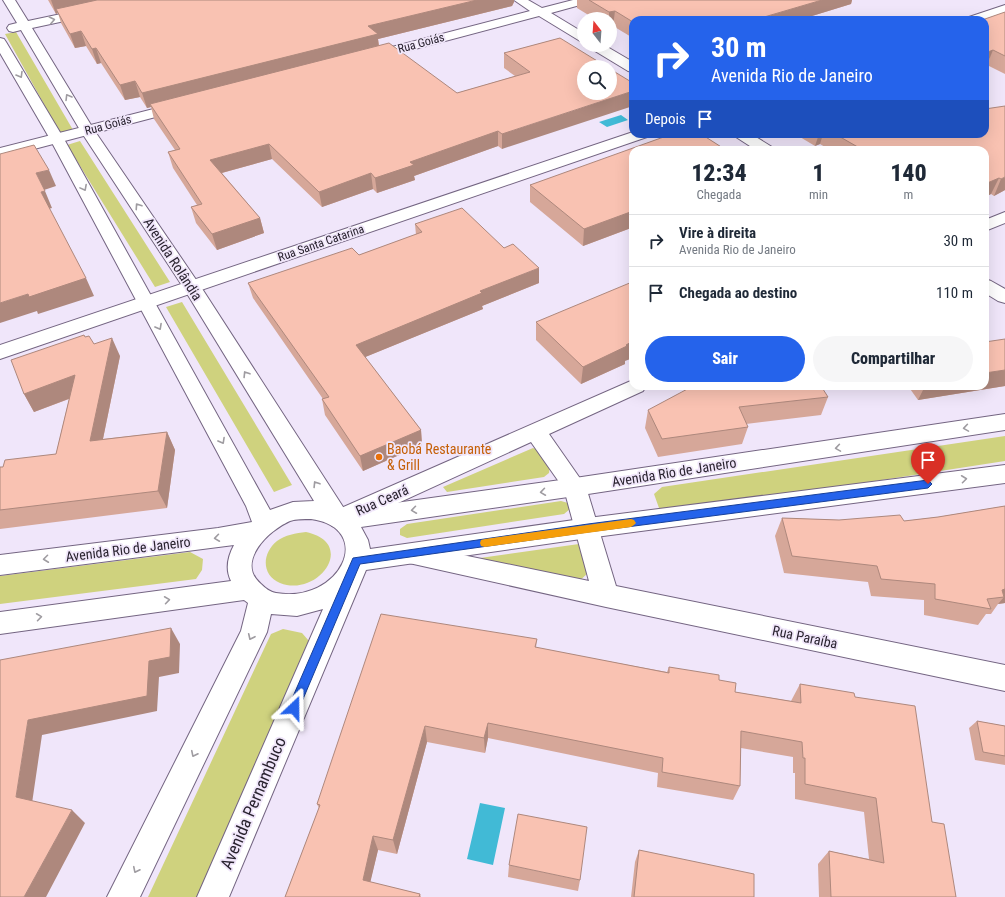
<!DOCTYPE html>
<html lang="pt">
<meta charset="utf-8">
<style>
body{margin:0;font-family:"Roboto Condensed",sans-serif;background:#f6f6f7;color:#1f2937;height:100vh;display:flex;flex-direction:column;font-size:15px;white-space:nowrap}
*{box-sizing:border-box;margin:0}
p{font-size:13px;color:#747a83}
.icon{flex:none;width:22px;height:22px;fill:none;stroke:currentColor;stroke-width:2;stroke-linecap:round;stroke-linejoin:round}
.map{position:relative;flex:1;overflow:hidden}
.sheet{position:absolute;left:629px;top:146px;width:360px;height:244px;display:flex;flex-direction:column;background:#fff;border-radius:12px;box-shadow:0 4px 16px #0002}
.sheet>*{flex:none}
.banner{position:absolute;left:629px;top:16px;width:360px;height:122px;border-radius:12px;box-shadow:0 4px 16px #0002;background:#2563eb;color:#fff;overflow:hidden}
.needle{width:26px;rotate:343deg}
.fabs{position:absolute;left:577px;top:12px;display:grid;gap:8px}
.fabs a{display:grid;place-items:center;width:40px;height:40px;border-radius:50%;background:#fff;box-shadow:0 4px 16px #0002;font-size:20px}
.pin{position:absolute;display:grid;place-items:center;width:34px;height:34px;color:#fff;margin:-41px -17px;border-radius:50% 50% 50% 0;rotate:-45deg;box-shadow:0 0 4px #0007}
.pin .icon{rotate:45deg}
.me{position:absolute;width:44px;margin:-22px;rotate:23deg;stroke-linejoin:round;filter:drop-shadow(0 0 3px #0008)}
.turn{display:flex;align-items:center;gap:14px;height:84px;padding:0 16px;font-size:18px}
.turn .icon{width:52px;height:52px;stroke-width:2.5}
.turn b{display:block;font-size:28px;line-height:34px}
.then{display:flex;align-items:center;height:38px;padding:0 16px;background:#0003;gap:8px;font-size:15px}
.eta{display:flex;justify-content:space-evenly;align-items:center;height:68px;text-align:center}
.eta b{font-size:24px;font-weight:800;line-height:28px}
.primary-button{display:flex;gap:8px;margin-top:auto;padding:8px 16px}
.primary-button a{flex:1;height:46px;border-radius:24px;background:#2563eb;color:#fff;font-size:16px;font-weight:800;line-height:46px;text-align:center}
.primary-button a+a{background:#f6f6f7;color:#1f2937}
ul{padding:0;list-style:none}
li{display:flex;align-items:center;gap:12px;height:52px;padding:0 16px;border-top:1px solid #e0e1e3}
li div{flex:1}
li b{display:block;font-size:15px}
li em{font-style:normal}
.map>svg:first-child{display:block}
.green{fill:#cfd27e}
.water{fill:#41bad6}
.lines{fill:none;stroke-linecap:round;stroke-linejoin:round}
.street-casing{stroke:#746582;stroke-width:2}
.secondary-casing{stroke:#746582;stroke-width:2}
.street{fill:#fff;fill-rule:evenodd}
.secondary{fill:#fff;fill-rule:evenodd}
.wall{fill:#d6a799}
.shaded-wall{fill:#ae887d}
.building{fill:#f9c2b2;stroke:#ae887d}
.oneway{stroke:#9f9ca1}
.route{fill:#2563eb;stroke:#184099}
.slow{fill:#f59e0b}
.food-dot{fill:#e8710a;stroke:#f0e6fa;stroke-width:1.5}
.labels{text-anchor:middle;dominant-baseline:central;stroke-width:3.5;stroke-linejoin:round;paint-order:stroke}
.far-street-label{font-size:12px;fill:#29232f;stroke:#f0e6fa}
.street-label{font-size:14px;fill:#29232f;stroke:#f0e6fa}
.food-label{font-size:14px;fill:#c56008;stroke:#f0e6fa;text-anchor:start}
.near-street-label{font-size:17px;fill:#29232f;stroke:#f0e6fa}
</style>
<div class="map">
<svg width="1005" height="897" viewBox="0 0 1005 897">
<rect width="100%" height="100%" fill="#f0e6fa"/>
<path class="green" d="M16,32L73,130L60,133L5,34Z
M80,141L170,282L155,287L67,145Z
M182,302L292,485L274,492L166,307Z
M1005,436V461L668,513L659,508L654,494L662,487Z
M533,448L541,451L550,465L549,473L544,477L447,492L443,487Z
M561,501L568,503L570,509L564,514L407,538L400,535V529L407,524Z
M306,532C358,543 318,598 280,583C261,575 262,553 277,541C285,535 296,533 306,532Z
M579,544L590,552C592,566 592,571 580,580L473,559Z
M190,552L203,559L202,570L196,579L0,604V576Z
M283,629L302,633L309,641L198,897H148L271,634Z"/>
<path class="water" d="M621,115L628,120L607,127L599,122Z
M480,803L505,808L493,865L467,859Z"/>
<g class="lines">
<defs>
<path id="street" d="M514,0H528L542,8L573,0H593L591,2L551,13L584,33V42L580,41L539,16L370,61L365,60L363,57L365,54L530,11Z
M1005,5V13L985,20H967L969,17Z
M589,45H604L633,62V72L628,71L590,48Z
M181,102L186,103L188,106L186,109L0,158V148Z
M633,132V134H649L647,137L0,359V345Z
M734,134H751L772,147L775,150H756L736,137Z
M1005,212V223L985,231V220Z
M985,279L991,281L1005,289V303L998,301L985,293Z
M633,380V386H646L643,391L549,434L586,487L616,586L1005,665V691L606,607L400,561L397,554L400,547L409,544L589,581L564,489L531,442L348,526L340,528L332,526L328,519L332,512Z"/>
<path id="secondary" d="M3,0H15L28,21L127,0H150L148,2L144,4L32,28L94,130L201,287L345,510L575,478L1005,414V430L575,496L361,527L368,540L370,549L588,518L1005,465V483L588,538L366,570L229,897H197L323,609L297,616L271,614L267,632L140,897H107L241,631L248,603L244,600L0,634V612L231,581C225,569 228,556 234,545L0,575V555L218,528L252,522L246,506L50,139L0,53V38L4,39L6,42L64,139L270,510L293,502L314,501L183,287L80,130L21,30L13,32L9,31L7,28L9,25L17,23ZM311,519C376,528 341,604 276,593C270,592 265,588 261,584C235,562 269,530 290,521C296,519 304,519 311,519Z"/>
</defs>
<use href="#street" class="street-casing"/>
<use href="#secondary" class="secondary-casing"/>
<use href="#street" class="street"/>
<use href="#secondary" class="secondary"/>
</g>
<path class="wall" d="M48,0H514V2L512,6L378,39L379,45L457,93L515,76L504,68V53L560,38L502,149L498,146L414,176L415,180L377,193L373,189L322,207L272,159L222,173L260,218L264,233L217,250L196,223L191,207L197,205L173,168L168,152L175,150L154,119L151,107L147,108L140,97L125,100L101,63L97,64L86,46L75,48L61,23L58,13L56,14Z
M577,0H852L851,4L799,20H633V38L613,26H610V19H595L577,8Z
M1005,12V74L987,65Z
M795,134H985L1005,190L994,196L991,194L985,197V150H830L820,144L815,146Z
M633,150V229L631,228L583,246L530,202V185Z
M415,224L539,283L482,306L483,309L365,357L421,430L422,445L363,471L325,415L322,399H323L253,298L248,283L359,255L416,235Z
M536,322L625,361V364L581,384L536,340Z
M86,337L94,344L120,356L103,439L167,432L175,450L167,508L0,529V467H3L56,454L69,399L34,412L24,394Z
M1005,339V386L918,400L908,386H985Z
M828,397L821,415L746,424L748,427L742,444L658,457L645,428L648,410Z
M1005,506V603L998,604L991,614H986L978,625L924,615V600L871,596L868,582L784,573L775,536L782,518L839,520L904,521L938,517Z
M537,639L536,648L667,672L669,667L719,680L735,692L791,701L800,684L855,697L932,822L956,897H819L818,864L829,851L869,859L864,812L795,799V773H793V757L741,748L740,786L733,800L657,787L658,773L488,738L485,753L427,742L397,854L378,850L370,882L420,894L421,897H285L319,808L317,804Z
M977,721L1005,726V765L975,760L969,728Z
M639,850L754,897H631L635,862Z
M509,865L580,880L578,891L508,877Z"/>
<path class="shaded-wall" d="M51,0H120L56,9L58,13L56,14Z
M477,0H514V2L512,6L378,39L379,48L150,104L151,107L147,108L142,93L368,26Z
M822,0H852L851,4L799,20H754Z
M615,11L613,26H610V19H609V12Z
M81,31L86,46L75,48L70,34Z
M96,48L101,63L97,64L92,49Z
M993,50L987,65L985,66V53Z
M135,81L140,97L125,100L120,85Z
M633,91V106L502,149V134Z
M498,131V146L414,176L415,180L377,193L375,178L410,162Z
M819,134H823L820,144L815,146Z
M269,144L272,159L214,175L210,160Z
M49,170L56,186L44,190L36,173Z
M371,173L373,189L322,207L319,192Z
M1005,177V190L994,196L1001,179Z
M999,178L991,194L985,197V184Z
M45,191L52,208L48,209L41,192Z
M633,211L631,228L583,246L584,229Z
M260,218L264,233L217,250L212,234Z
M539,268V283L482,306L483,309L358,360L356,345L480,291Z
M86,278L94,296L38,314L37,311L0,323V303L28,294Z
M112,338L120,356L99,458L90,441Z
M633,341V358L625,361V364L581,384L583,367Z
M1005,370V386L918,400L925,386H985V373Z
M75,375L84,393L34,412L24,394Z
M421,430L422,445L363,471L360,456Z
M167,432L175,450L167,508L158,491Z
M1005,589V603L998,604L1004,597L1002,590Z
M171,628L180,644L179,673L159,677L157,711L42,735L31,810L16,797L28,720L149,661Z
M488,723V738L485,753L484,738Z
M425,726L427,742L397,854L393,840Z
M72,810L85,823L46,897H24Z
M373,836L378,850L368,892L363,880Z"/>
<path class="building" d="M97,0H477L368,26L378,34L142,93L135,81L120,85L96,48L92,49L81,31L70,34L56,9Z
M589,0H822L754,20H633V22L615,11L609,12Z
M1005,12V56L993,50L985,53V20H982Z
M560,38L607,67H584V93H610V69L633,83V91L502,134L498,131L410,162L414,165L375,178L371,173L319,192L269,144L210,160L260,218L212,234L191,207L202,204L168,152L180,149L150,104L389,43L457,93L530,72L504,53Z
M1005,106V177L1001,179L999,178L985,184V150H863L835,134H985V109Z
M672,134H701L726,150H633V211L584,229L530,185Z
M34,145L49,170L36,173L45,191L41,192L86,278L29,297L28,294L0,303V154Z
M462,208L504,248L513,244L539,268L480,291L482,293L356,345L421,430L360,456L322,399L329,397L248,283L352,248L359,255L422,232L415,224Z
M632,282H633V341L626,345L627,346L583,367L536,322Z
M84,335L85,337L89,336L94,344L112,338L90,441L167,432L158,491L0,510V467H3L5,460L56,454L75,375L24,394L11,360Z
M1005,339V370L985,373V342Z
M693,386H821L828,397L739,407L748,427L662,439L648,410Z
M1005,506V589L1002,590L1004,597L987,599L991,609L935,599V584L881,579L877,566L792,556L782,518L839,520L900,515L904,521L938,517Z
M381,614L537,639L535,647L669,673V667L719,675V680L736,683L735,692L801,703L800,684L854,693L855,697L915,706L932,822L944,824L956,897H831L829,851L884,863L876,798L805,784V758H803L802,742L741,731L740,786L662,772L663,758L488,723L484,738L425,726L393,840L373,836L363,880L420,894L419,897H285L320,805L317,804Z
M171,628L170,657L149,661L147,696L28,720L16,797L72,810L24,897H0V660Z
M977,721L1005,726V756L983,752Z
M518,814L587,827L580,880L509,865Z
M639,850L754,874V897H634Z"/>
<defs><path id="oneway-chevron" d="M-2-3.5L2.5 0L-2 3.5" fill="none" stroke-width="1.6" stroke-linecap="round" stroke-linejoin="round"/></defs>
<g class="oneway">
<use href="#oneway-chevron" transform="translate(52 20) rotate(-12)"/>
<use href="#oneway-chevron" transform="translate(20 75) rotate(59)"/>
<use href="#oneway-chevron" transform="translate(68 97) rotate(-121)"/>
<use href="#oneway-chevron" transform="translate(84 188) rotate(62)"/>
<use href="#oneway-chevron" transform="translate(138 206) rotate(-124)"/>
<use href="#oneway-chevron" transform="translate(159 327) rotate(61)"/>
<use href="#oneway-chevron" transform="translate(246 374) rotate(-122)"/>
<use href="#oneway-chevron" transform="translate(966 428) rotate(171)"/>
<use href="#oneway-chevron" transform="translate(222 441) rotate(61)"/>
<use href="#oneway-chevron" transform="translate(838 448) rotate(171)"/>
<use href="#oneway-chevron" transform="translate(964 479) rotate(-7)"/>
<use href="#oneway-chevron" transform="translate(316 484) rotate(-122)"/>
<use href="#oneway-chevron" transform="translate(543 492) rotate(172)"/>
<use href="#oneway-chevron" transform="translate(414 510) rotate(172)"/>
<use href="#oneway-chevron" transform="translate(217 538) rotate(172)"/>
<use href="#oneway-chevron" transform="translate(46 559) rotate(173)"/>
<use href="#oneway-chevron" transform="translate(167 600) rotate(-8)"/>
<use href="#oneway-chevron" transform="translate(39 617) rotate(-8)"/>
<use href="#oneway-chevron" transform="translate(251 637) rotate(115)"/>
<use href="#oneway-chevron" transform="translate(194 754) rotate(116)"/>
<use href="#oneway-chevron" transform="translate(136 870) rotate(116)"/>
</g>
<path class="route" d="M928,480L932,484L928,488L588,532L360,564L298,711L294,713L290,711L288,708L353,558L588,524Z"/>
<path class="slow" d="M631,519L634,520L636,523L634,525L631,527L485,547L481,546L480,543L481,540L485,539Z"/>
<circle class="food-dot" cx="379" cy="457" r="4"/>
<g class="labels">
<g class="far-street-label">
<text transform="translate(421 43) rotate(-15)">Rua Goiás</text>
<text transform="translate(108 125) rotate(-15)">Rua Goiás</text>
<text transform="translate(321 243) rotate(-19)">Rua Santa Catarina</text>
</g>
<g class="street-label">
<text transform="translate(173 259) rotate(57)">Avenida Rolândia</text>
<text transform="translate(674 472) rotate(-9)">Avenida Rio de Janeiro</text>
<text transform="translate(382 500) rotate(-24)">Rua Ceará</text>
<text transform="translate(128 549) rotate(-7)">Avenida Rio de Janeiro</text>
<text transform="translate(805 637) rotate(12)">Rua Paraíba</text>
</g>
<g class="food-label">
<text x="387" y="449">Baobá Restaurante<tspan x="387" dy="16">&amp; Grill</tspan></text>
</g>
<g class="near-street-label">
<text transform="translate(253 803) rotate(-67)">Avenida Pernambuco</text>
</g>
</g>
</svg>
<div class="fabs">
<a><svg class="needle" viewBox="-14 -14 28 28"><path d="M0-13l5 13h-10z" fill="#e53935"/><path d="M0 13l5-13h-10z" fill="#747a83"/></svg></a>
<a><svg class="icon" aria-label="search" viewBox="0 0 24 24"><circle cx="10" cy="10" r="6"/><path d="M15 15l6 6"/></svg></a>
</div>
<div class="pin" style="left:928px;top:484px;background:#d93025"><svg class="icon" aria-label="arrive" viewBox="0 0 24 24"><path d="M6 21V4h12l-3 4 3 4H6"/></svg></div>
<svg class="me" style="left:294px;top:708px" viewBox="-20 -20 40 40"><path d="M0-17L14 15 0 8-14 15z" fill="#2563eb" stroke="#fff" stroke-width="4"/></svg>
<div class="banner">
<div class="turn"><svg class="icon" aria-label="right" viewBox="0 0 24 24"><path d="M7 20v-9h11M14 6l5 5-5 5"/></svg><div><b>30 m</b>Avenida Rio de Janeiro</div></div>
<div class="then">Depois<svg class="icon" aria-label="arrive" viewBox="0 0 24 24"><path d="M6 21V4h12l-3 4 3 4H6"/></svg></div>
</div>
<section class="sheet">
<div class="eta">
<div><b>12:34</b><p>Chegada</p></div>
<div><b>1</b><p>min</p></div>
<div><b>140</b><p>m</p></div>
</div>
<ul>
<li><svg class="icon" aria-label="right" viewBox="0 0 24 24"><path d="M7 20v-9h11M14 6l5 5-5 5"/></svg><div><b>Vire à direita</b><p>Avenida Rio de Janeiro</p></div><em>30 m</em></li>
<li><svg class="icon" aria-label="arrive" viewBox="0 0 24 24"><path d="M6 21V4h12l-3 4 3 4H6"/></svg><div><b>Chegada ao destino</b></div><em>110 m</em></li>
</ul>
<div class="primary-button"><a>Sair</a><a>Compartilhar</a></div>
</section>
</div>
